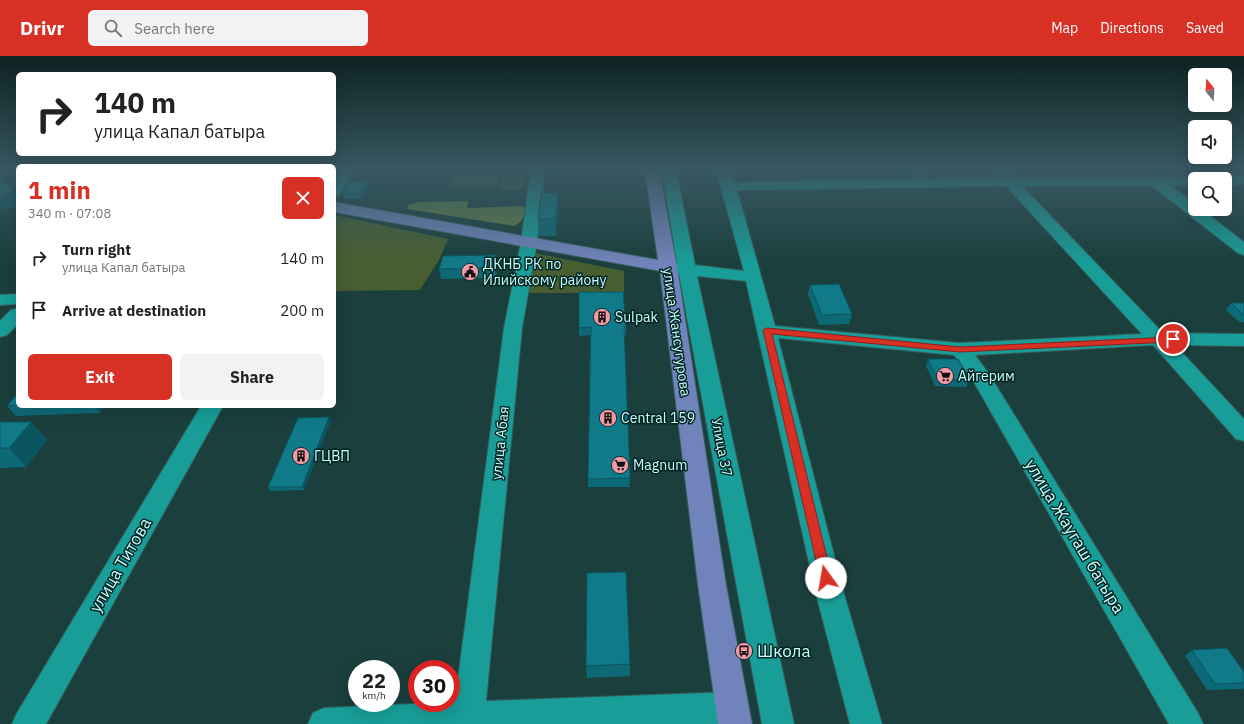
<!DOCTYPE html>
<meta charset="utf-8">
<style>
body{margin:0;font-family:"IBM Plex Sans",sans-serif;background:#f2f2f2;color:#222;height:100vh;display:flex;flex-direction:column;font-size:15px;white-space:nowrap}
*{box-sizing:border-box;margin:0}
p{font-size:13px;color:#767676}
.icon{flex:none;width:22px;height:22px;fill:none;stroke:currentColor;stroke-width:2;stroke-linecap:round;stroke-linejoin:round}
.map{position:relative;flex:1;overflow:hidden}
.drawer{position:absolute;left:16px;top:108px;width:320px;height:244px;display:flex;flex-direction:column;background:#fff;border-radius:6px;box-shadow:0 4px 16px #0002}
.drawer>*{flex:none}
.top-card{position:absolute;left:16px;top:16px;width:320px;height:84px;border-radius:6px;box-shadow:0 4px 16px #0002;background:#fff;color:#222;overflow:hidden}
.needle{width:26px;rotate:342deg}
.fabs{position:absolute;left:1188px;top:12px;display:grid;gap:8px}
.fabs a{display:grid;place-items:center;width:44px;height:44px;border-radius:6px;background:#fff;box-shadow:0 4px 16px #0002;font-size:20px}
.speed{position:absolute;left:348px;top:604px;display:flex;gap:8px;font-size:20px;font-weight:700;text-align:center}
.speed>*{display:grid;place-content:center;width:52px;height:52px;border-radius:50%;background:#fff;box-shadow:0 4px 16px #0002;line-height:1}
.speed small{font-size:10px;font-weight:400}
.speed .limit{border:6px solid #d22;background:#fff;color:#111}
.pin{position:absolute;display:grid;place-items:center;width:34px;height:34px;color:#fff;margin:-17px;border:2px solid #fff;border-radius:50%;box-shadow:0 1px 4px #0007}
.me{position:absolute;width:44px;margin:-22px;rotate:347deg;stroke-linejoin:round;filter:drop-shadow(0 0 3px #0008)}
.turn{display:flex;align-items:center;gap:14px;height:84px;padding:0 12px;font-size:18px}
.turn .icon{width:52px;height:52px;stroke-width:2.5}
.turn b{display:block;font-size:28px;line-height:34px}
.round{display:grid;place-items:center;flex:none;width:42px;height:42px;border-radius:6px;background:#f2f2f2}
.summary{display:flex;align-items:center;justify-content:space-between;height:68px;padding:0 12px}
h1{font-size:24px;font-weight:700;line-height:30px;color:#d93025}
.button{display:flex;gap:8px;margin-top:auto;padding:8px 12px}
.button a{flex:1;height:46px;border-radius:6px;background:#d93025;color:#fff;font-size:16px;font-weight:700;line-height:46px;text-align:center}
.button a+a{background:#f2f2f2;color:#222}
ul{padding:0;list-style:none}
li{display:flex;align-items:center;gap:12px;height:52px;padding:0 12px}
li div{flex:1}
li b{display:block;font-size:15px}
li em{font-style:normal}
header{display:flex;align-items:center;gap:24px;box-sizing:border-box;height:56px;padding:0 20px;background:#d93025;color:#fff}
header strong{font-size:19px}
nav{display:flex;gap:22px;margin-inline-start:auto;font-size:14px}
.search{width:280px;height:36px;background:#f2f2f2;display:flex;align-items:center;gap:10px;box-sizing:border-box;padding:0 14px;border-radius:6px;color:#767676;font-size:15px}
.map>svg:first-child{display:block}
.green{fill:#485e31}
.forest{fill:#627e45}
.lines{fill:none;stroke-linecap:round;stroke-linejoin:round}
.minor-casing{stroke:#355d5c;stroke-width:2}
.major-casing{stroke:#355d5c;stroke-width:2}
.minor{fill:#189d98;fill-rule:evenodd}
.major{fill:#7183bb;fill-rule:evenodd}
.wall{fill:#0e6976}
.shaded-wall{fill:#0b5560}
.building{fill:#107a89;stroke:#0b5560}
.route{fill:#d93025;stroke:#8d1f18}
.labels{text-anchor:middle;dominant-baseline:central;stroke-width:3;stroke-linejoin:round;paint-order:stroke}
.poi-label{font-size:14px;fill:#cafefa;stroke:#002524;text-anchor:start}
.street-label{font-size:14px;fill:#cafefa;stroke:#002524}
.near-street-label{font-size:17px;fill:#cafefa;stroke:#002524}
.near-poi-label{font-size:17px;fill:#cafefa;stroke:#002524;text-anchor:start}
</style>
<header>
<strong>Drivr</strong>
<div class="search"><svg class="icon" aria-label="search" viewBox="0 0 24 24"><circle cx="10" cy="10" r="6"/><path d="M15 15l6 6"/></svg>Search here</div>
<nav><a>Map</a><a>Directions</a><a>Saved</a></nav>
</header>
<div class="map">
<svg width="1244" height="668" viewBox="0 0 1244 668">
<rect width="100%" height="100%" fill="#1a3f3d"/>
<path class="green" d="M499,120L497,129L451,130L454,121Z
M501,122H524L523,133H499Z
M334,159L448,183L439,204L420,234L334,235Z
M534,197L624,215V237H529Z"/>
<path class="forest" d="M468,145L467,152L520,150L526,152L522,164L515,170L407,153L408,149L417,146Z"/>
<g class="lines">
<defs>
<path id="minor" d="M341,114H355L339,139L334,140V125Z
M531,114H545L537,186L522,272L486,645L733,636L744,641L749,652L744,663L733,668H308L313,657L324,652L455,646L504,272L521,186Z
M662,114H676L695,209L744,215L716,114H730L734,126L998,122L997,120L999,117C1006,115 1009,117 1014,122L1147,121L1153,119L1159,121L1200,122L1201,123H1195V129H1170L1195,148V153H1201L1244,186V199L1238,197L1152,130H1022L1163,277L1244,278V290L1175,289L1244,363V385L1236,383L1153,289L975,299L989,318L1198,657L1203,668H1169L971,321L954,299L778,282L844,538L882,668H850L816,538L746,225L697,220L794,668H762L679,218L668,216L665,212L668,208L677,207ZM1006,130L1142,278L960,287L775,270L737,134Z
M1244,120V128L1225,129V123H1219L1225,121Z
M18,238V248L0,249V239Z
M18,252V268L7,279L0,281V265L11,254Z
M201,350H223L46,668H12L17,657Z"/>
<path id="major" d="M645,114H659L677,211L726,529L752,668H718L698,529L660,215L334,156V146L658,204Z"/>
</defs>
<use href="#minor" class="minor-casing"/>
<use href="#major" class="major-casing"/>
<use href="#minor" class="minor"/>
<use href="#major" class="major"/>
</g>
<path class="wall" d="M905,114H925L927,116L925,122H911Z
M368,126L369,131L362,143H344L342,137Z
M558,137L559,154L556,180H539L538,163Z
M498,208L496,222L441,223L439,213Z
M810,229L852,258L849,268L819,269L808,238Z
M1231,247H1244V266H1239L1226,254Z
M626,270V279H624L630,431H588V423L590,279L579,280V272Z
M928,303L969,324L966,331L935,330L926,310Z
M18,337V350H105L100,357L16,360L7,350Z
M331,364L304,434L270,435L268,431Z
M0,366H31L47,384L26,411L0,412Z
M1192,594L1244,616V632L1243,633L1207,634L1185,600Z
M630,608V620L587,622L586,610Z"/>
<path class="shaded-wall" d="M368,126L369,131L362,143L361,137Z
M14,134L18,141V150L0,155V139Z
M558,137L559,154L556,180L555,163Z
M497,199L498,208L496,222L495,212Z
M94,350H105L100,357Z
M329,361L331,364L304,434L302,431Z
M31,366L47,384L26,411L9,392Z"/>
<path class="building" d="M911,114H925L927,116H913Z
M0,124L14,134L0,139Z
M349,125L368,126L361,137H342Z
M541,137H558L555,163H538Z
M497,199L495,212L439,213L443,200Z
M839,228L852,258L822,259L810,229Z
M579,236H623L626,270H624L630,422L588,423L591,271L579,272Z
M1231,247H1244V259Z
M928,303H958L969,324H938Z
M18,337V349L7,350Z
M329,361L302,431H268L298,362Z
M0,366H31L9,392H0Z
M626,516L630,608L586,610L587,517Z
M1227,592L1244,616V627L1215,628L1192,594Z"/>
<linearGradient id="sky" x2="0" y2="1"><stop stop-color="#0e2322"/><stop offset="0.55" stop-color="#385862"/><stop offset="1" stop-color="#385862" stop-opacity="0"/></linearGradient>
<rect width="1244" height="207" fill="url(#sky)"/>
<path class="route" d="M767,272L960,291L1173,281L1177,283L1173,286L960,296L772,278L832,522L830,526L826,527L822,526L820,522L763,274Z"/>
<defs>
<symbol id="civic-disc" viewBox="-11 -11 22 22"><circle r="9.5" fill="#f39aa7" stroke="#002524"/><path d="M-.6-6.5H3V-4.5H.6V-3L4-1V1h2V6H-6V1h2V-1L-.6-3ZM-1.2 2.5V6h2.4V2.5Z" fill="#111"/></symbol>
<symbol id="building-disc" viewBox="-11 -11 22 22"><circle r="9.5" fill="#f39aa7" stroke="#002524"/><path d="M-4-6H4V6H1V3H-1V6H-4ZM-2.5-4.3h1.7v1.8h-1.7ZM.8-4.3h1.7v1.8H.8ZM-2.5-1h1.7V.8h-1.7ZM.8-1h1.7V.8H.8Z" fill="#111"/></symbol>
<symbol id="supermarket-disc" viewBox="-11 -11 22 22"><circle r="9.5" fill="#f39aa7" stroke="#002524"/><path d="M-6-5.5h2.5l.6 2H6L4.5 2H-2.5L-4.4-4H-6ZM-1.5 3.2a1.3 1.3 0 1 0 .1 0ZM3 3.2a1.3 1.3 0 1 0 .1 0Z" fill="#111"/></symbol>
<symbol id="bus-disc" viewBox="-11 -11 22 22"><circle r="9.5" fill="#f39aa7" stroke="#002524"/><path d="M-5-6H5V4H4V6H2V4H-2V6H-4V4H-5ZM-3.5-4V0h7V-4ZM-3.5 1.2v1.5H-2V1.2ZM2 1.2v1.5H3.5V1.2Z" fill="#111"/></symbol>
</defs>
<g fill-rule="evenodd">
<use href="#civic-disc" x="460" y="206" width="20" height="20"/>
<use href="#building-disc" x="592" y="251" width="20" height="20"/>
<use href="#supermarket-disc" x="935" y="310" width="20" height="20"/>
<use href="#building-disc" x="598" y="352" width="20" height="20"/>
<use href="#building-disc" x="291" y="390" width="20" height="20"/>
<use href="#supermarket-disc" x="610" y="399" width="20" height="20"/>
<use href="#bus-disc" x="734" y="585" width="20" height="20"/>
</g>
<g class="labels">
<g class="poi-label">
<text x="483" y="208">ДКНБ РК по<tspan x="483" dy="16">Илийскому району</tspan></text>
<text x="615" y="261">Sulpak</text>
<text x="958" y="320">Айгерим</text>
<text x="621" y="362">Central 159</text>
<text x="314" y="400">ГЦВП</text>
<text x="633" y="409">Magnum</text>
</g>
<g class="street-label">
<text transform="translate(677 276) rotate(82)">улица Жансугурова</text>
<text transform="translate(500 387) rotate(-84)">улица Абая</text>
<text transform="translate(722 391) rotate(79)">Улица 37</text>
</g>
<g class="near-street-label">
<text transform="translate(1075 480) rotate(59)">улица Жаугаш батыра</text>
<text transform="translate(120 509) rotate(-60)">улица Титова</text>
</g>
<g class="near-poi-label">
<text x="757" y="595">Школа</text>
</g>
</g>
</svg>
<div class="fabs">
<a><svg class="needle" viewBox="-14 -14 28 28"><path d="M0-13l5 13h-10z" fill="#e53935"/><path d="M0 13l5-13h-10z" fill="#767676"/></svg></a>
<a><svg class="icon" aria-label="sound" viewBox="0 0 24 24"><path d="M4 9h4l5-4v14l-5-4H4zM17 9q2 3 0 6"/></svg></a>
<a><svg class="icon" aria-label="search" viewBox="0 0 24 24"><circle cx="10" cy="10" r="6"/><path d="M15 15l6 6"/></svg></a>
</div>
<div class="speed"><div>22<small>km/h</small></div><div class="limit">30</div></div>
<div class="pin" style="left:1173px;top:283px;background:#d93025"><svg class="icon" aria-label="arrive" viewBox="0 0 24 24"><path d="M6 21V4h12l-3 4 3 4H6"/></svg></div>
<svg class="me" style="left:826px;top:522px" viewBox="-20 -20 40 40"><circle r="19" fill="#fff"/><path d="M0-13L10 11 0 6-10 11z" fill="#d93025"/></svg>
<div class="top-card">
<div class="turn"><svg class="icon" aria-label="right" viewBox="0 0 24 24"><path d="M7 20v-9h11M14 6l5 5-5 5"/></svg><div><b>140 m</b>улица Капал батыра</div></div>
</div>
<section class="drawer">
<div class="summary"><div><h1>1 min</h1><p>340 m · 07:08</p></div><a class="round" style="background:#d93025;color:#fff"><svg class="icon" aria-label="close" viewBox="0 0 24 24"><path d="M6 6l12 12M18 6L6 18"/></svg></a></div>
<ul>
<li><svg class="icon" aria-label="right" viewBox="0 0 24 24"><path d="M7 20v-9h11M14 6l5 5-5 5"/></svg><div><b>Turn right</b><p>улица Капал батыра</p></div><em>140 m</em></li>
<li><svg class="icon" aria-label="arrive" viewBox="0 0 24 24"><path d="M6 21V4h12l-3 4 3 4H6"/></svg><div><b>Arrive at destination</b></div><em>200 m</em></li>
</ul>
<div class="button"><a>Exit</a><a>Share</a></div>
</section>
</div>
